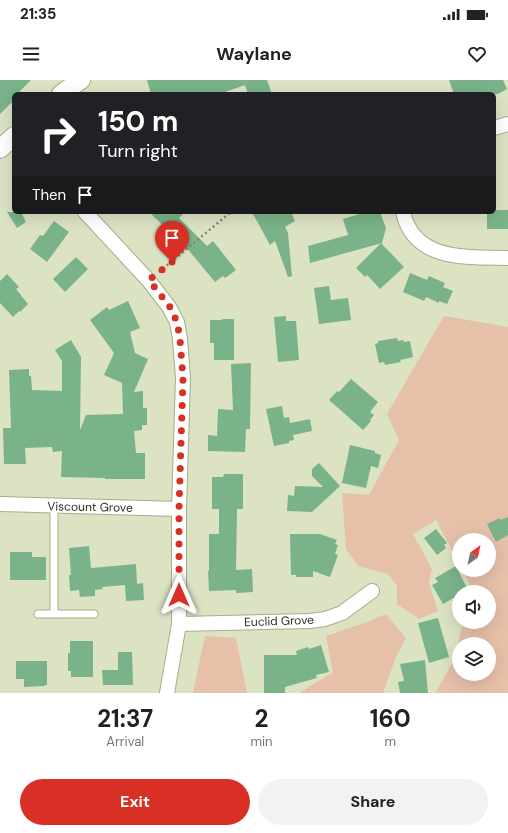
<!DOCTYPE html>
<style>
body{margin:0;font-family:"DM Sans",sans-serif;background:#f2f2f2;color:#222;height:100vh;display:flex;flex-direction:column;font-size:15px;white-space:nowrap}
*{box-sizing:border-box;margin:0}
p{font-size:13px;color:#767676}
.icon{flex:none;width:22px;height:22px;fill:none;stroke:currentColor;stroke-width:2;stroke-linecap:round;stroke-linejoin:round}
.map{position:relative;height:613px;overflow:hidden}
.side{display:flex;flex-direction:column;background:#fff;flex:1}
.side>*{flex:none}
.guide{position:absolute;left:12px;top:12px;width:484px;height:122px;border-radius:6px;box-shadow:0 4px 16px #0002;background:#202124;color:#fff;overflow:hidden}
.needle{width:26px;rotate:33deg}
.fabs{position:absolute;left:452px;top:453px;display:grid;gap:8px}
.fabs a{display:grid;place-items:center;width:44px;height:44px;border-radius:50%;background:#fff;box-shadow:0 4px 16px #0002;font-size:20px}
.pin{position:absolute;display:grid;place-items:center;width:34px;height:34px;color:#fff;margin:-41px -17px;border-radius:50% 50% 50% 0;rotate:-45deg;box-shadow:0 0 4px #0007}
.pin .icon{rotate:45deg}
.me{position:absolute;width:44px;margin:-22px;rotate:0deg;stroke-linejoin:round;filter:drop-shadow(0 0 3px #0008)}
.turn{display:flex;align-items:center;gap:14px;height:84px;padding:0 20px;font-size:18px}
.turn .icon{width:52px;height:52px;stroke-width:2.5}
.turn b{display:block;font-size:28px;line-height:34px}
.then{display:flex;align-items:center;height:38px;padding:0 20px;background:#0003;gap:8px;font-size:15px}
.eta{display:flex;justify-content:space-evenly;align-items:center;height:68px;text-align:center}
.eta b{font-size:24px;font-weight:700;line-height:28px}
.button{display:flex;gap:8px;margin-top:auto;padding:8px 20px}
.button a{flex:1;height:46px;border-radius:24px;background:#d93025;color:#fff;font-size:16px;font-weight:700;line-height:46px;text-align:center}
.button a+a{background:#f2f2f2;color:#222}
.status{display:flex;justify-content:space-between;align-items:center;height:28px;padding:0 20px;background:#fff;direction:ltr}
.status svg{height:11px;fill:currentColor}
header{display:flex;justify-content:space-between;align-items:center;height:52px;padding:0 20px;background:#fff;font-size:18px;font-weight:700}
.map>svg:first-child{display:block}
.green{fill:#e6c0a9;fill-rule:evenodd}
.building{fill:#7ab38a}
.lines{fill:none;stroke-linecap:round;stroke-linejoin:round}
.service-casing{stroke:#a5ad8e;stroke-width:9}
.minor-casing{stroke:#a5ad8e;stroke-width:16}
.tertiary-casing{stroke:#a5ad8e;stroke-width:20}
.path{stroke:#80856f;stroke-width:2.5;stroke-dasharray:2 3;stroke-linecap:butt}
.service{stroke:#fff;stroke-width:7}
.minor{stroke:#fff;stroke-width:14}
.tertiary{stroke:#fff;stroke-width:18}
.route{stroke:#d93025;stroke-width:7;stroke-dasharray:0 12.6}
.labels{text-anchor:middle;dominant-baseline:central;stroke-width:3;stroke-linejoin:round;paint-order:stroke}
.street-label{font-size:12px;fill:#2c2f23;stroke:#fff}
</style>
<div class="status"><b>21:35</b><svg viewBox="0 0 49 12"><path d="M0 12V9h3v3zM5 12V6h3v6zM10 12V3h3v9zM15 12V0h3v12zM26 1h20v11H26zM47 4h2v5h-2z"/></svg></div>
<header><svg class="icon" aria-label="menu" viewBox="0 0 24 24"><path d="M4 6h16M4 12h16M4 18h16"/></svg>Waylane<svg class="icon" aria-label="heart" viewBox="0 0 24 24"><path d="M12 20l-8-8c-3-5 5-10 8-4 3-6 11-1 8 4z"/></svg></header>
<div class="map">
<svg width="508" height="613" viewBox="0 0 508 613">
<rect width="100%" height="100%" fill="#dbe3c3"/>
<path class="green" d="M444,236L508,247V613H435L454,580L463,542H489V512H471V508L462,490H489V460H459V484L436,440L413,454L432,489L429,503L438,531L419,539L397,524V506L388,494L358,486L346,469L342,413L369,415L399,360L387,334ZM459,564H489V594H459Z
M386,534L406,558L395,579L383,613H299L333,592L326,556L367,542Z
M205,556L236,558L247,613H193Z"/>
<path class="building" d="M0,0H31L17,14H14V20L0,34Z
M147,0H267L272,14H248L245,5L219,14H151Z
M449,0H503L507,9L498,14H454Z
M494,130H508V149H487V132H494Z
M7,132H21L26,142L17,148Z
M149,132H185L179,138L207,166L213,161L236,190L225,198L223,196L215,202L186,167L176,177L166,168L176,158Z
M252,132H291L295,141L285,147L288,153L292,196L288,197L275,161L270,165Z
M366,132H380L386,148L382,163L310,183L308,166L348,155L343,139Z
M54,141L69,152L47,182L30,169L40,155L43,156Z
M381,163L404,187L380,209L367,195L365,197L356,188Z
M76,177L88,189L65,212L53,199Z
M410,193L427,200L429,196L445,203L443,207L453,211L447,224L439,221V223L426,217L424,221L403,212Z
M7,194L19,207L16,209L28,224L20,232L19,231L13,237L0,223V201Z
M329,206L331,220L348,218L351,240L319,244L314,208Z
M128,221L140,248L130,252L135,273L148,279L134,312L143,311V328H147V345H142V350L134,351L136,373H145V399H105V398L61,397L62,371L53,372L52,367L25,368L26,384H4L3,348H11L9,290L29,289V296H31L32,310L62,311V281L55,270L71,260L81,277L80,350L86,335L123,334L122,303L104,295L114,273L90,240L107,227L109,230Z
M286,236V241H296L299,280L278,282L274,237Z
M222,239H234V280H214V263H210V240H222Z
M397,258L398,261L403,260L404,262L410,261L413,277L400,280L401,282L385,285L384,282L379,283L375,264L378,263V261Z
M251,283L250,349H246L245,372L208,371V355L217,356L218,329L233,330L231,284Z
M351,299L378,322L370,332L374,335L370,340L371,341L363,350L329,320L337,311L339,312Z
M282,326L284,338L289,337L290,343L310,339L312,351L293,355L294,360L289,361V363L274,366L266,329Z
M350,365L375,371V373L381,375L378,388L371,386L366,408L342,403Z
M319,383L340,406L312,432L287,431L288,415L294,416L295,406L323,407L312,396V389Z
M224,394H243V429H237L236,490L252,489L253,512L236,513V510L209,511L208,491H209V454H219V429H212V397H223Z
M508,437V455L496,462L487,444L500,438V440Z
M436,449L447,463L444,465L446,468L437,475L424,458Z
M290,454H320L337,460L335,464L338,465L335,474L338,475L330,497L313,491V497H296V495H291Z
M89,466L91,488L136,484L137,504L143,503L144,520L126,521L125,505L102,507L103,509L95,510V516L80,517L79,510L70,511L69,495H71L69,468Z
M10,472H32V477H46V500H10Z
M456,486L467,508L464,510L465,511L459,512V515L443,524L432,505L438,502L435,498Z
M438,538L449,577L429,583L418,543Z
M70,561H93V597H71V591H68V573H70Z
M321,565L329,592L316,595L317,598L285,607V613H264V575H297L296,571L308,567L309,569Z
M118,572H132L133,605H103L102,590H118Z
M425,580L428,613H400L398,602L404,601L400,584Z
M16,581H47V605H45V606L24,607V599H16Z"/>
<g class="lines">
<defs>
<path id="service" d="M38,534H94
M54,534V426"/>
<path id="minor" d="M494,48L508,44
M85,132L149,201L169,227L177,242L180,259L183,298L179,429V544L167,613
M403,132C414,182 468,177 508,178
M0,424L179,429
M179,544L310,541L325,539L342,533L372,511"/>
<path id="tertiary" d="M61,14L81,0
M0,69L14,56"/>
</defs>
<use href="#service" class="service-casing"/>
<use href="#minor" class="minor-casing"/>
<use href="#tertiary" class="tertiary-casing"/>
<path class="path" d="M159,192L231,132"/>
<use href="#service" class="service"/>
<use href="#minor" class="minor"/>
<use href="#tertiary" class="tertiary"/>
</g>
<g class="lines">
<path class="route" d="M172,182L149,200L170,227L177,242L180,259L183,298L179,429V515"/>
</g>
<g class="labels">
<g class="street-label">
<text transform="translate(90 427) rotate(1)">Viscount Grove</text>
<text transform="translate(279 541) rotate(-2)">Euclid Grove</text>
</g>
</g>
</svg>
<div class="fabs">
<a><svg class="needle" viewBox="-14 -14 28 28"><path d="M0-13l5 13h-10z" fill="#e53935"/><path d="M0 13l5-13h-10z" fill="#767676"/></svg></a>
<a><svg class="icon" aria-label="sound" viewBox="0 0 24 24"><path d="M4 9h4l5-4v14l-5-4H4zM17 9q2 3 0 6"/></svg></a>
<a><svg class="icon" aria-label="layers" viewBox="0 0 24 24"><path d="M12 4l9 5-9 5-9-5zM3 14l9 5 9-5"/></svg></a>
</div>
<div class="pin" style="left:172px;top:182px;background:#d93025"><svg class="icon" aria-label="arrive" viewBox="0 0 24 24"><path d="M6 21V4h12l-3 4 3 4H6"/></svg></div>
<svg class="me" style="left:179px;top:515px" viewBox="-20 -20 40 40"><path d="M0-17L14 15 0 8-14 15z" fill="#d93025" stroke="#fff" stroke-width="4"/></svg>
<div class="guide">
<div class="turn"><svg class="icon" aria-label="right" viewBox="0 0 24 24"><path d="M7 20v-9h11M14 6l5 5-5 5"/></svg><div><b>150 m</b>Turn right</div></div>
<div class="then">Then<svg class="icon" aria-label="arrive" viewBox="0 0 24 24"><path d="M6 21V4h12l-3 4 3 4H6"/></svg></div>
</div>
</div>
<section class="side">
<div class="eta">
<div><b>21:37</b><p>Arrival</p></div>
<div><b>2</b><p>min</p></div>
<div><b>160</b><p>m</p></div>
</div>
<div class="button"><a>Exit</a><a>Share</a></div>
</section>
